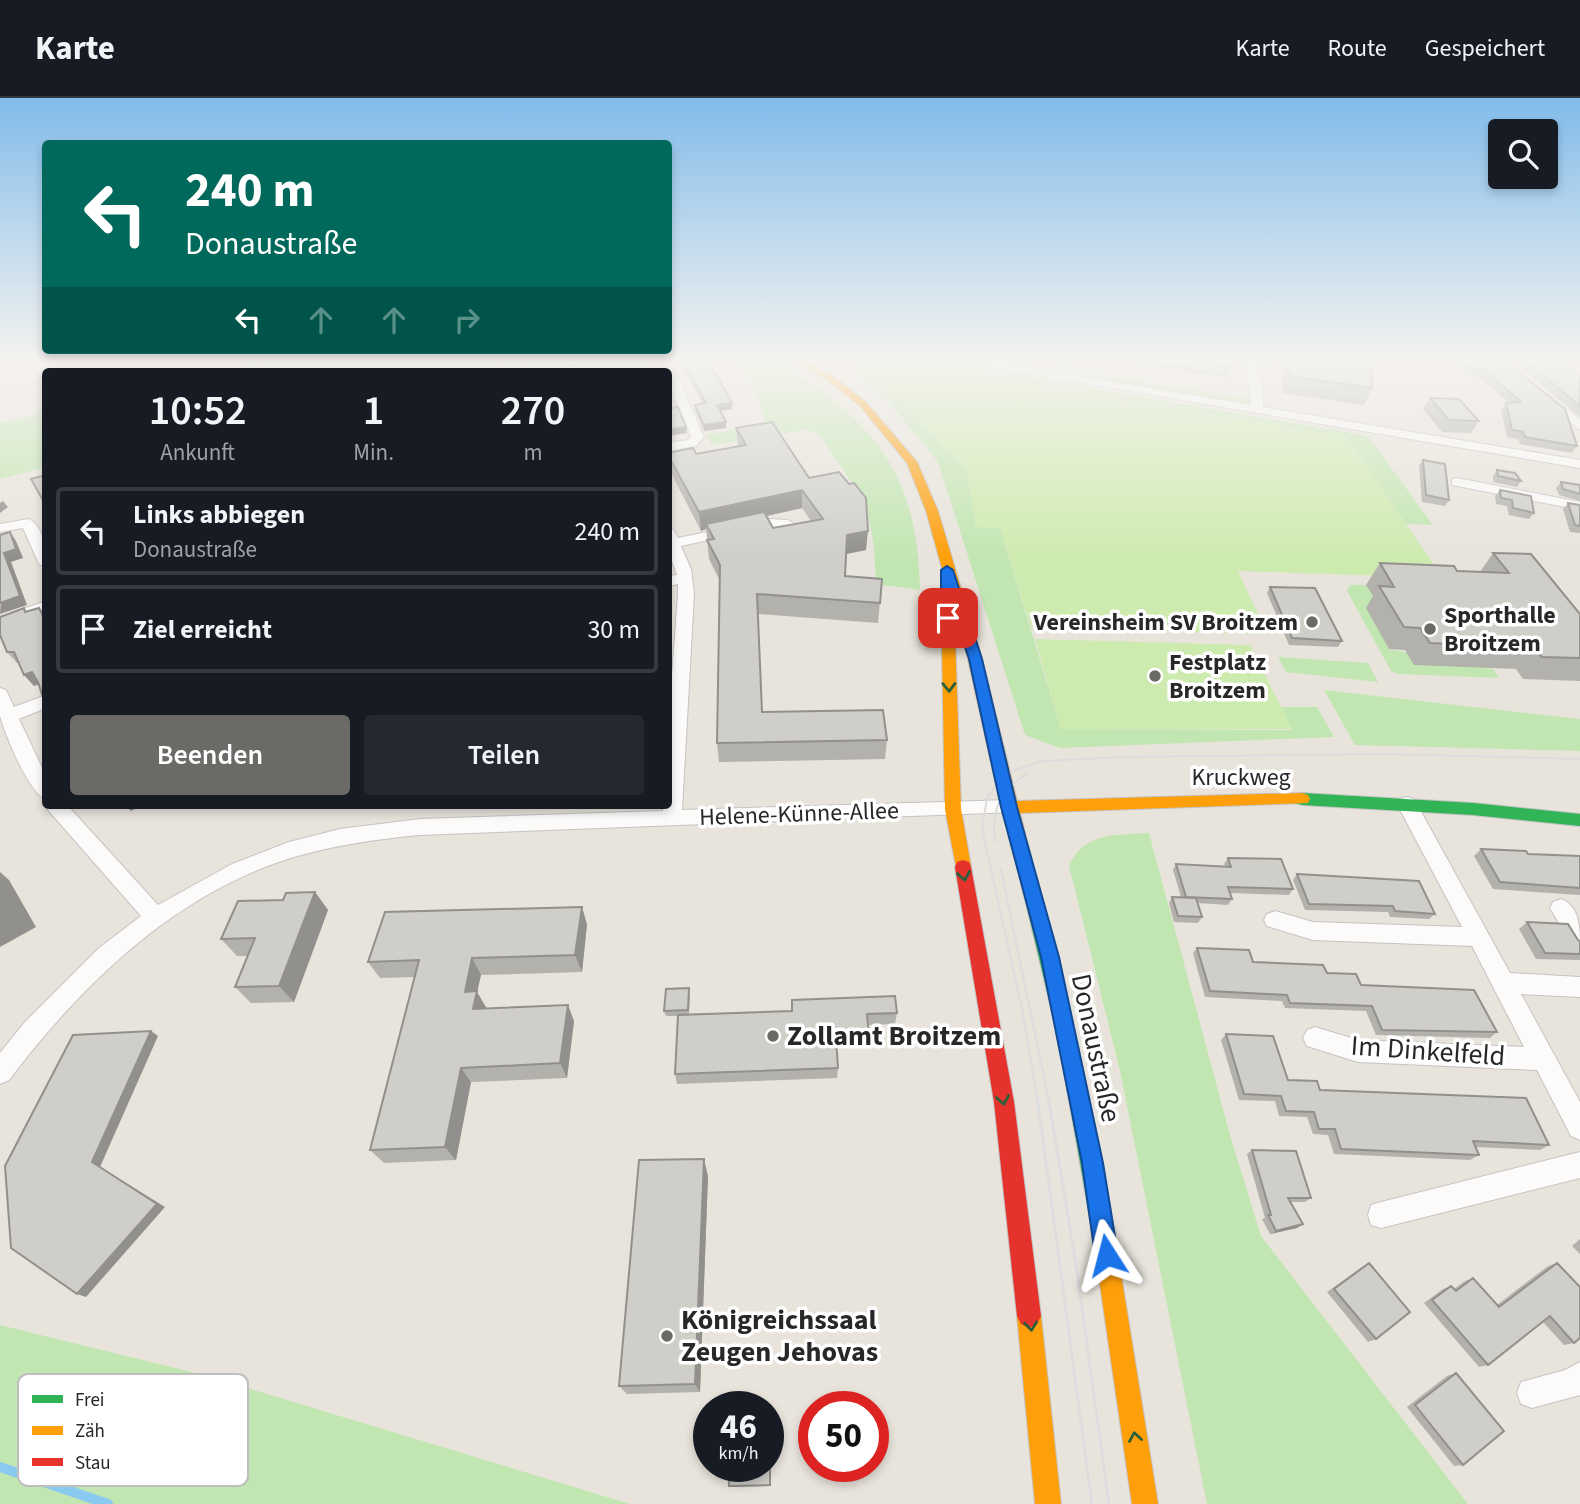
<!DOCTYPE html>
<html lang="de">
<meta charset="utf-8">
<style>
body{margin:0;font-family:"Source Sans 3",sans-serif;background:#242831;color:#f1f3f6;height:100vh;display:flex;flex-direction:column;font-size:26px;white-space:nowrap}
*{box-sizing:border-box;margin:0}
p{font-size:23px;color:#9ea1a6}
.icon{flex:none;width:38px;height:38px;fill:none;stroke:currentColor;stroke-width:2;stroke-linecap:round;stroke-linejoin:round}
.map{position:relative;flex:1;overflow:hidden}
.sheet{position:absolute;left:42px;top:270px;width:630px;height:441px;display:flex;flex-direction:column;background:#171b24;border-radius:7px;box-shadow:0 4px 10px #0003}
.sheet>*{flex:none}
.hud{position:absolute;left:42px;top:42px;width:630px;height:214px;border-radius:7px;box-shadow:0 4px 10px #0003;background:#00695c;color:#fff;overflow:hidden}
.tools{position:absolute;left:1488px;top:21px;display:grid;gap:14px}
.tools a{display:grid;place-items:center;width:70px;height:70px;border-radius:7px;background:#171b24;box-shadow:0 4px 10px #0003;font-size:35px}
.speed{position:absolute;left:693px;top:1293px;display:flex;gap:14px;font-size:35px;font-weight:700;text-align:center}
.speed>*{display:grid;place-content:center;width:91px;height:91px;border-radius:50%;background:#171b24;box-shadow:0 4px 10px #0003;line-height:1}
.speed small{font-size:18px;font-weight:400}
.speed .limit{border:10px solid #d22;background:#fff;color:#111}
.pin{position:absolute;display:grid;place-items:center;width:60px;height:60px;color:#fff;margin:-30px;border-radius:14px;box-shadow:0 4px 10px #0006}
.me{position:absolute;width:77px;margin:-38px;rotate:351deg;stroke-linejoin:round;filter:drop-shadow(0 0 5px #0008)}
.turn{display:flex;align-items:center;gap:24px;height:147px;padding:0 28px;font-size:32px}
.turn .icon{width:91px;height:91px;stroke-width:2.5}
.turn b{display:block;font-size:49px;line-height:60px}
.lanes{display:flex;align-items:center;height:66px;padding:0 28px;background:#0003;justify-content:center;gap:35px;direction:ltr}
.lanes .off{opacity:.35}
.eta{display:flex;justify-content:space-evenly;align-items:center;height:119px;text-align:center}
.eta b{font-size:42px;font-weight:600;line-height:49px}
.cta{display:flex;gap:14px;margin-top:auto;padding:14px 28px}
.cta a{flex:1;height:80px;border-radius:7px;background:#6b6a67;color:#fff;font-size:28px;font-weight:600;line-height:80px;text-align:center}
.cta a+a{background:#242831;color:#f1f3f6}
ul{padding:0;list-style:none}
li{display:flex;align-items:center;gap:21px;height:88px;margin:0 14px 10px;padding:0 14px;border:4px solid #363941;border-radius:7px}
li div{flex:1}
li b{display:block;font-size:26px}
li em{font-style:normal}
header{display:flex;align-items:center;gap:42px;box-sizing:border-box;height:98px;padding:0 35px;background:#171b24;border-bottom:2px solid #363941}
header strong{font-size:33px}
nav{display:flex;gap:38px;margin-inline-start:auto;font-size:24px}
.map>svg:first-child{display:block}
.green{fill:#c2e6b2}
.pitch{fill:#ceebaf}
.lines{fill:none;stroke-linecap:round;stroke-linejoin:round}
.stream{stroke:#8ac9f0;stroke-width:10}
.street-casing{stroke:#c4c3c3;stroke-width:2}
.fast-casing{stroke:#c4c3c3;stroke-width:2}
.slow-casing{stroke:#c4c3c3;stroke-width:2}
.jam-casing{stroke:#c4c3c3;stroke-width:2}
.street{fill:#fcfbfa;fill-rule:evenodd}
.fast{fill:#30b455;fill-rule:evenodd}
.slow{fill:#ff9f0a;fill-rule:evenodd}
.jam{fill:#e5322d;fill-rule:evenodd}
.tram-far1{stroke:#dcdcde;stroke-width:2}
.tram{stroke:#dcdcde;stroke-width:2.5}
.wall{fill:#b3b1ac;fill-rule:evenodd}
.shaded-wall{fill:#92908c}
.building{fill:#d0cec8;stroke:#92908c;stroke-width:2}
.oneway{stroke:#2b603a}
.route{fill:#1a73e8;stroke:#114b97;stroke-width:2}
.poi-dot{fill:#6b6a67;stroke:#fff;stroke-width:2.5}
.labels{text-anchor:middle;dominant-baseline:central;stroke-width:7;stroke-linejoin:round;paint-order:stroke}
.poi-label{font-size:24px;font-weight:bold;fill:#282828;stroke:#fff;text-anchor:start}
.street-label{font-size:24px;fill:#282828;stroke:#fff}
.near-poi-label{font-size:28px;font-weight:bold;fill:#282828;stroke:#fff;text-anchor:start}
.near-street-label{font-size:28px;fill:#282828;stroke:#fff}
.key{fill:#fff;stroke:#bebebe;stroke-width:2}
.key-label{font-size:19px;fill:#282828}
</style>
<header>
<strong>Karte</strong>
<nav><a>Karte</a><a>Route</a><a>Gespeichert</a></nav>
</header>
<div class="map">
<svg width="1580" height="1406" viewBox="0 0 1580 1406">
<rect width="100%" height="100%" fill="#e8e4dc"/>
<path class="green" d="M297,263H542L514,268L504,265L454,273H249Z
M729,263C742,263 760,260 772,263C790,269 808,283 823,294C895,347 918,404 920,492L876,486C875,471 875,456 873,442C867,401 841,367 817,335L805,332L712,347L706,337L766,326C762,305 750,270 729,263Z
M875,263H925L952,266L1368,338L1433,427L1406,426L1346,339L1054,290L936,273L904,272L884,286L967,371L976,429L1000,430L1061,631L1292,632L1281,609H1317L1334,639L1060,650L1025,637L938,364L893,309L852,272L857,267Z
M1059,269L1258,303V307L1056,274Z
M45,315V369L0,381V325Z
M1350,487H1366L1380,510L1389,551L1493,571L1499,580L1398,576L1391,573L1347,493Z
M1278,559L1368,565L1378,584L1286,574Z
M1324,592L1580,621V653L1355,647Z
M1149,735L1230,1037L1261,1138L1468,1406H1207L1120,973L1069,768C1083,734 1117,737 1149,735Z
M0,1227L208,1278L630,1406H0Z"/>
<path class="pitch" d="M904,272L993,280L1346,339L1443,480L1238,473L1267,536L1031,529L1000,430L976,429L967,371L884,286L885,279Z
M1035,541L1250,547L1292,631H1061Z"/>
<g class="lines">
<path class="stream" d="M0,1369L108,1406"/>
<defs>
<path id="street" d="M964,263H989L1251,307L1250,287L1241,263H1253L1262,287L1263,309L1580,362V370L970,266Z
M670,272L676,275L704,339L696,348L668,353V345L688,342L691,338L668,285V273H666Z
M1545,299H1553L1580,322V332L1545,305Z
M1457,380L1580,404V412L1452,387V381Z
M28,421C45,427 46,455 46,470L39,466L23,430L0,434V426Z
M769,421L788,422L795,426L788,430L769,429L681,448L691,471L694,496L682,712L1009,702L1016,704L1019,709L1016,714L420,737C377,741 336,747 294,759C175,795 82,886 9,982L0,986V955L24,925L99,850L141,818L48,712L45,707H67L158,807L232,766L289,744L340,731L420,721L663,713V707H668V632L678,496V486L668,488V478L677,477L668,452V430L673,431L678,440Z
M46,503V514L0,530V519Z
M0,590L6,592L14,609L46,597V610L19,621L46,678V701C29,696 5,636 0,618C0,610 0,599 0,590Z
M1407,699L1414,701L1510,875L1580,879V899L1521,896L1580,1004V1042L1571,1038L1537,972L1358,964L1307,948L1303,940L1307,932L1315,929L1358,942L1524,949L1472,848L1313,842L1267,828L1264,822L1267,816L1275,813L1313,824L1462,829L1397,706L1400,701Z
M1561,801C1580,808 1580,831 1580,849L1572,847L1550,810L1553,804Z
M1580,1054V1080L1381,1130L1371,1127L1368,1117L1371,1107L1381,1104Z
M1580,1264V1297L1532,1310L1521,1306L1517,1295L1521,1284L1565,1272Z"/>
<path id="fast" d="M1302,695L1473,705L1580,716V728L1473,717L1302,707L1296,705L1294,701L1296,697Z
M1021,744L1027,746L1029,751C1064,879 1094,1008 1115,1139L1112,1147L1104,1150L1096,1147L1093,1139L1059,944L1013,751L1015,746Z"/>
<path id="slow" d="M795,263H805L837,281L866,304L917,364L938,413L982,561L1017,703L1302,695L1308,697L1310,701L1308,705L1020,715L1029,751L1027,756H1015L1001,709L968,561L954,510L961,711L971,769L969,774L963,776L957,774L945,711L941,498L949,495L926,413L907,365L860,308L831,285Z
M1104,1128L1112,1131L1115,1139L1158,1406H1132L1093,1139L1096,1131Z
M1029,1206L1037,1210L1041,1218L1061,1406H1035L1017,1218L1021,1210Z"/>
<path id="jam" d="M963,762L969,764L971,769L1014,1004L1041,1218L1037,1226L1029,1230L1021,1226L1017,1218L994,1004L955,769L957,764Z"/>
</defs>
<use href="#street" class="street-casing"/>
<use href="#fast" class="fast-casing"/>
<use href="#slow" class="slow-casing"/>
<use href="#jam" class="jam-casing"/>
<use href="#street" class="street"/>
<use href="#fast" class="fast"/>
<use href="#slow" class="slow"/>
<use href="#jam" class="jam"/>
<path class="tram-far1" d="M995,744C991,713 1000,691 1028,676
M1001,771L1048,999
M1037,999L1022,911L982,731L987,700L1003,679L1015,672L1042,663L1123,659L1384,656L1580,661"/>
<path class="tram" d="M1037,998L1092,1406
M1048,998L1076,1167L1109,1406"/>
</g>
<path class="wall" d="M679,263H707L732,311L720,313L726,330L704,333L695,313V307L703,306Z
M1112,263H1233L1232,269L1228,280Z
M1266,263H1371L1372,290L1364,307L1282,295L1284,266Z
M1452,263H1505L1577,348L1572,355L1520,346L1518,341L1507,339L1501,312L1506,305L1508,304L1479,279H1470Z
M1513,263H1560L1580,279V319Z
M1430,300L1479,323L1471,335L1442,334L1423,311Z
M736,330L809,380L866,452L846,456L845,478L882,481L878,525L758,516L762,614L887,642L885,661L719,664L717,645L720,483L709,461L706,431L701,433L670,373L668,355L696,356L738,349ZM802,410L811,423L773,430L766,418Z
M1423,362L1449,402L1445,408L1422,404L1419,368Z
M1497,372L1521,383L1517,389L1493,384V378Z
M1561,384L1580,387V403L1559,397L1556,390Z
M1500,392L1534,415L1529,421L1509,417L1507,408L1496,406L1495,398Z
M1568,405L1580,407V435L1570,434L1563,411Z
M1493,455L1580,516V583L1523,581L1516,571L1414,567L1405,552L1389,551L1366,510L1373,498L1366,487L1380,465L1457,473L1480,474Z
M1270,489L1342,543L1338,549L1289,547L1267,495Z
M39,510L46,518V609L39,586L34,588L19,565H17L7,554L27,514Z
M1481,751L1528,756L1580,758V797L1493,791L1474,758Z
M1228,760L1293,791L1289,797L1230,795L1232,801L1228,807L1197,805L1202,819L1198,825L1174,824L1169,805L1172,799H1181L1173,772L1176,766L1225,768L1224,766Z
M1297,776L1435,816L1429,821L1390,819L1388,814L1305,812L1293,782Z
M315,794L328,812L294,904L251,905L235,889L248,858H237L221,841L283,802Z
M1527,824L1580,843V862L1536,861L1519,831Z
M587,826L582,874L481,877L477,894L486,911L574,923L567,980L471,984L456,1062L384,1065L370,1052L415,879L380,880L368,864Z
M1197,850L1253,864L1327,875L1497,934L1490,940L1376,937L1366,913L1285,910L1282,903L1205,899L1193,855Z
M690,896L689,916L792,913V902L897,915L895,926L868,927L869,939L868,949L836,950L838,970L837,980L677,986L675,976L678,918H666L664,913Z
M1226,936L1288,982L1320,992L1549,1047L1540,1052L1475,1049L1479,1057L1470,1062L1334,1056L1328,1037L1313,1036L1307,1019L1279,1018L1275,1003L1239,1002L1221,942Z
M1252,1052L1311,1100L1305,1104H1291L1303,1126L1297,1130L1270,1136L1262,1121L1265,1120L1247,1056Z
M708,1078L700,1294L627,1296L619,1288Z
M1580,1141V1156L1572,1148Z
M1369,1165L1376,1241L1368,1244L1327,1194L1362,1169Z
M1557,1165L1574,1245L1564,1247L1543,1224L1488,1267L1479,1269L1424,1205L1443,1191L1451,1188L1454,1191L1465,1183L1473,1180L1497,1207L1548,1168Z
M1456,1275L1463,1367L1454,1368L1407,1309L1447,1278Z
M770,1350L771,1388L730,1389L729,1388Z"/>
<path class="shaded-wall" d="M732,305V311L718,313L717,307Z
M726,324V330L704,333V327Z
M686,329L687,335L668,338V332Z
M802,392V410L708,431L706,426V431L701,433L699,414Z
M3,403L8,409L0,415V405Z
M868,433L866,452L846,456L847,437Z
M10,434L16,443L23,460L11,464L27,507L0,516L4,455Z
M32,574L42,585L34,588L24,577Z
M125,707H143L131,713Z
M0,774L9,782L36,829L0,849Z
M315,794L328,812L294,904L279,888Z
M582,809L587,826L582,874L575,857Z
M472,860L481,877L477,894L486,909L483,927L465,894Z
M568,907L574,923L567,980L560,965Z
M151,933L158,938L100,1069L165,1109L86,1199L77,1196L92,1064Z
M461,970L471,984L456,1062L445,1049Z
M704,1061L708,1078L700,1294L695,1286Z
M1303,1126L1297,1130L1270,1136L1276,1133Z"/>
<path class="building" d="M539,263H550L554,270L599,263H643L647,273H533L529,265Z
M682,263H707L710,266L732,305L717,307L726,324L704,327L695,307L706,305Z
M1193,263H1233L1232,269Z
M1290,263H1371L1372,290L1289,278Z
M1464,263H1505L1565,311L1577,348L1525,339L1523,334L1512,332L1506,305L1521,304L1483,271L1474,272Z
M1526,263H1560L1580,279V308Z
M1430,300L1459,301L1479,323L1449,322Z
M678,309L686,329L668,332V311Z
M772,324L809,380L839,374L849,386L854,385L866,400L868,433L847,437L845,478L882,481L880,505L757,496L762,614L883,612L887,642L717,645L720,467L707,442L714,441L706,426L764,414L773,430L823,421L802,392L699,414L668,357V355L693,350L696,356L746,347L736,330Z
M1423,362L1445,366L1449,402L1426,397Z
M1497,372L1515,375L1521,383L1498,378Z
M46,377V408L31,381Z
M1561,384L1580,387V396L1563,391Z
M1500,392L1531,398L1534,415L1513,410L1512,402L1501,400Z
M1568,405L1580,407V428L1575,427Z
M10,434L16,451L4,455L20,498L0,505V437Z
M1493,455L1531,456L1580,516V560L1542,559L1535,550L1430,545L1420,530L1404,529L1379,488L1394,489L1380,465L1454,468L1457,473L1509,475Z
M1270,489L1315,490L1342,543L1292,540Z
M24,510L25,514L39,510L46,523V609L38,584L32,574L24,577L14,554H7L0,537V519Z
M1481,751L1526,753L1528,756L1580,758V790L1500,784Z
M1228,760L1281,761L1293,791L1228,789L1232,801L1186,799L1176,766L1231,769Z
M1297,776L1419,783L1435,816L1395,813L1393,808L1309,806Z
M315,794L279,888L235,889L255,840L221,841L238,803L283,802L286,795Z
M1172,799L1196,800L1202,819L1178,818Z
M582,809L575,857L472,860L465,894L477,893L473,911L568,907L560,965L461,970L445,1049L370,1052L419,862L368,864L385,814Z
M1527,824L1568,826L1578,842L1580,843V856L1545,855Z
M1197,850L1249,852L1253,864L1323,867L1327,875L1356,876L1361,887L1474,892L1497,934L1382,932L1372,908L1290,905L1287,897L1210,893Z
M689,890L688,912L664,913L666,891Z
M895,898L897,915L867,916L869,939L836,940L838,970L675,976L678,917L792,913V902Z
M151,933L92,1064L157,1106L77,1196L11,1150L5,1068L73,937Z
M1226,936L1273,938L1288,982L1317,983L1320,992L1526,1000L1549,1047L1473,1043L1479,1057L1341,1051L1335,1031H1319L1314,1014L1286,1013L1281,998L1244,996Z
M1252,1052L1296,1053L1311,1100H1288L1303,1126L1276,1133L1268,1117H1271Z
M704,1061L695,1286L619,1288L639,1062Z
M1369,1165L1410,1214L1376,1241L1334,1191Z
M1557,1165L1580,1189V1240L1574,1245L1550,1218L1488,1267L1432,1202L1451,1188L1456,1193L1473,1180L1499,1209Z
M1456,1275L1504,1333L1463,1367L1415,1307Z
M768,1347H770V1387L729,1388V1368H768Z"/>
<defs><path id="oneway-chevron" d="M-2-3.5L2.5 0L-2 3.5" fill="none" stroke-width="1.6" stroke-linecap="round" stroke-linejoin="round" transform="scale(1.75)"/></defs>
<g class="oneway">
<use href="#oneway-chevron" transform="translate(949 589) rotate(89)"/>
<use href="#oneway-chevron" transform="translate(964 778) rotate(80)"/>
<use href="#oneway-chevron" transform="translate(1003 1002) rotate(81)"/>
<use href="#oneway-chevron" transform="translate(1031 1228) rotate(84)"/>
<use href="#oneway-chevron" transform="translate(1135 1339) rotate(-99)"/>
</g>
<linearGradient id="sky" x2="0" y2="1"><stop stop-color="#82bceb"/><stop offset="0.57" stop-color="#f5f3ef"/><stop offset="1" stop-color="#f5f3ef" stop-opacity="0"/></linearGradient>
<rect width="1580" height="460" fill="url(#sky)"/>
<path class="route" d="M947,468L953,472L982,561L1017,709L1059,859L1103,1065L1118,1157L1115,1165L1107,1169L1099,1165L1095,1157L1082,1065L1041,859L1001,709L969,561L954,515L952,523L948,524L941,520V472Z"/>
<g class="poi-dot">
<circle cx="1312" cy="524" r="7"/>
<circle cx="1430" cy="531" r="7"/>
<circle cx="1155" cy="578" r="7"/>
<circle cx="773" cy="938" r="7"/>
<circle cx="667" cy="1238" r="7"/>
</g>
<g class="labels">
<g class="poi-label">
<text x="1444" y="517">Sporthalle<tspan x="1444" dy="28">Broitzem</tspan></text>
<text x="1298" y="524" text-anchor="end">Vereinsheim SV Broitzem</text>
<text x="1169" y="564">Festplatz<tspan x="1169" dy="28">Broitzem</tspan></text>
</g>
<g class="street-label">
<text x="1241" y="679">Kruckweg</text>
<text transform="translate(799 716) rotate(-2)">Helene-Künne-Allee</text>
</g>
<g class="near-poi-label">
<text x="787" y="938">Zollamt Broitzem</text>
<text x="681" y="1222">Königreichssaal<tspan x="681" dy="32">Zeugen Jehovas</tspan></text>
</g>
<g class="near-street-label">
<text transform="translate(1096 950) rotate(78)">Donaustraße</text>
<text transform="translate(1428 953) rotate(4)">Im Dinkelfeld</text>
</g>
</g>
<rect x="18" y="1276" width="230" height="112" rx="10" class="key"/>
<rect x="32" y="1297" width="31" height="8" fill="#30b455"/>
<rect x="32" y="1328" width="31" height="9" fill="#ff9f0a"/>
<rect x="32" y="1360" width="31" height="8" fill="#e5322d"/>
<g class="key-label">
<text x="75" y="1308">Frei</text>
<text x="75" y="1339">Zäh</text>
<text x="75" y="1371">Stau</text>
</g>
</svg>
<div class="tools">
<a><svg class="icon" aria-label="search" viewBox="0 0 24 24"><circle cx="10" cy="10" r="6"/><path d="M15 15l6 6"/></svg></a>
</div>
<div class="speed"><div>46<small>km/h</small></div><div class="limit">50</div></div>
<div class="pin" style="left:948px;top:520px;background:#d93025"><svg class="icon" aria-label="arrive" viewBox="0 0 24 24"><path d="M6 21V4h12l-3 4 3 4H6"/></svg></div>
<svg class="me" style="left:1107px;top:1157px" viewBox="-20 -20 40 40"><path d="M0-17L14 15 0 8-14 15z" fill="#1a73e8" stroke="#fff" stroke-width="4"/></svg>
<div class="hud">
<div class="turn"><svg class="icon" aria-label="left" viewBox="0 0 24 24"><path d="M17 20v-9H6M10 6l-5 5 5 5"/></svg><div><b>240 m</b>Donaustraße</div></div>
<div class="lanes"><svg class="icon" aria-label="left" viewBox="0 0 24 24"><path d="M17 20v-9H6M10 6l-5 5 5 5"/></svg><svg class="icon off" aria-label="ahead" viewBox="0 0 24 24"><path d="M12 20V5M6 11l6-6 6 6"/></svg><svg class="icon off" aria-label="ahead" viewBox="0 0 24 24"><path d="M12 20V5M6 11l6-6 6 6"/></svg><svg class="icon off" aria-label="right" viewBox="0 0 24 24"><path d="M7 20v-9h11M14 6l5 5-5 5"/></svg></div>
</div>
<section class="sheet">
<div class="eta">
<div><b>10:52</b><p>Ankunft</p></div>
<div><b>1</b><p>Min.</p></div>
<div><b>270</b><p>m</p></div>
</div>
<ul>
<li><svg class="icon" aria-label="left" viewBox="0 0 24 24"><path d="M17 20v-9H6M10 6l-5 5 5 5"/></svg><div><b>Links abbiegen</b><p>Donaustraße</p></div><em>240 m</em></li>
<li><svg class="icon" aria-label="arrive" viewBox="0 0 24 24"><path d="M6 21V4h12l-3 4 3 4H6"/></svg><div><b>Ziel erreicht</b></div><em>30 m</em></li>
</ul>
<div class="cta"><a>Beenden</a><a>Teilen</a></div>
</section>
</div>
